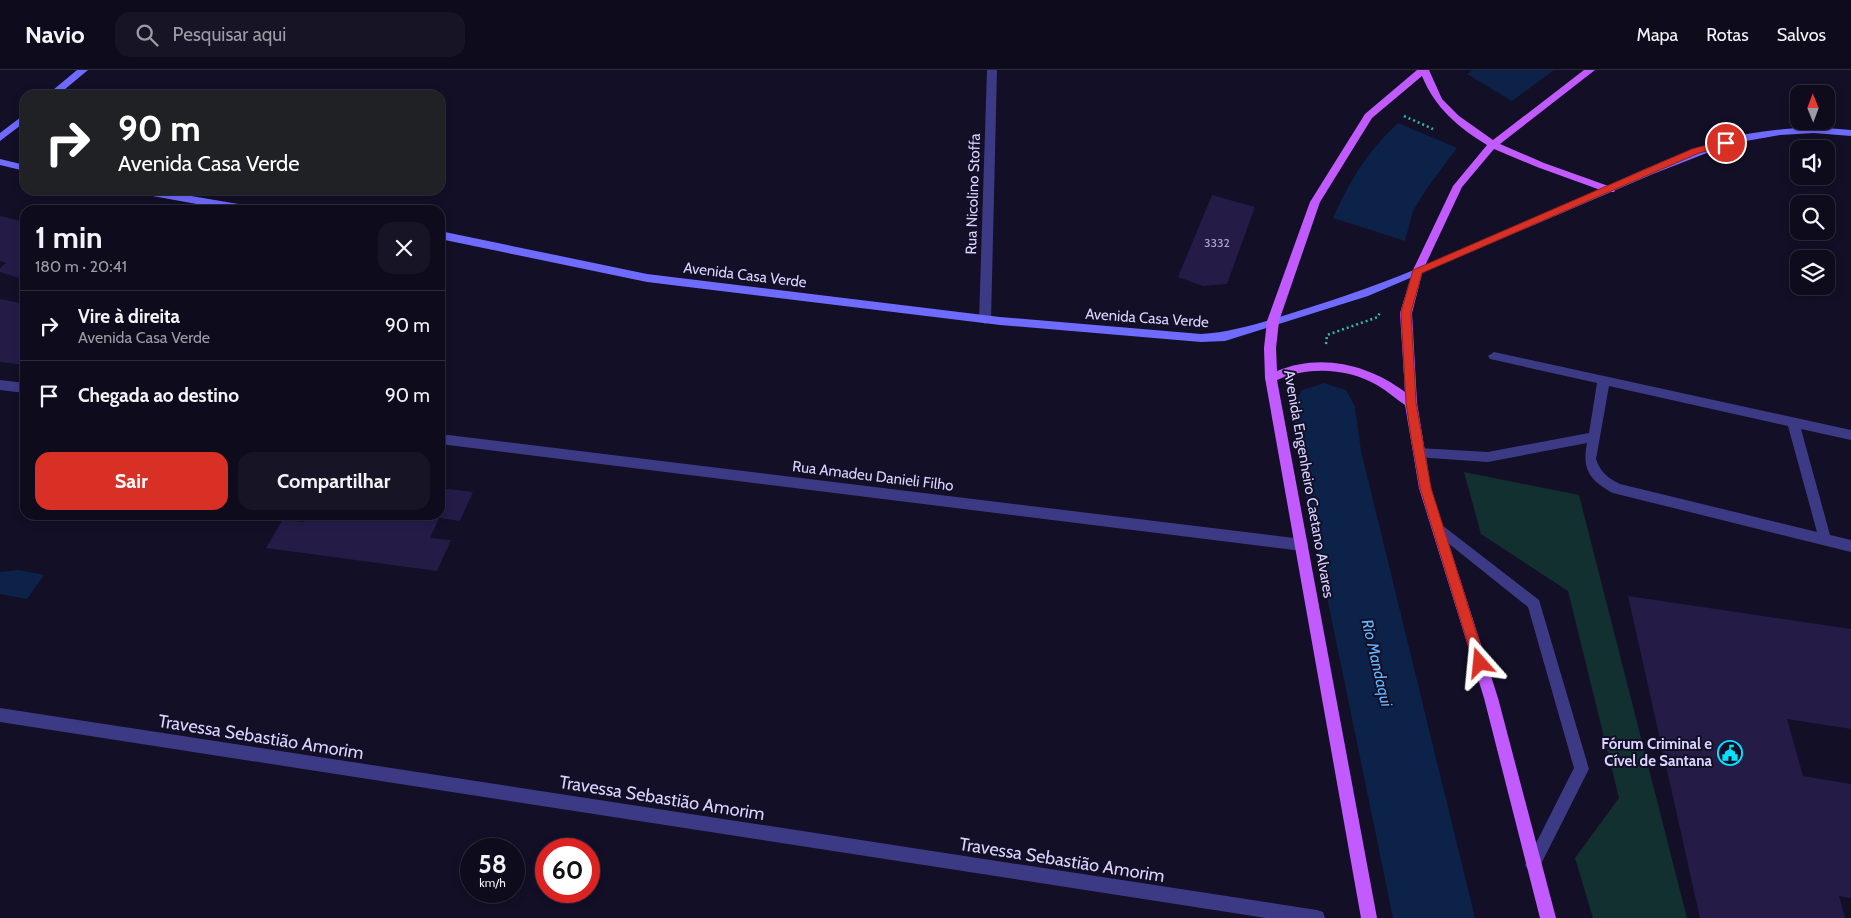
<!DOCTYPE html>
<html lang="pt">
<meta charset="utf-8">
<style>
body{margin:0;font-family:Cabin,sans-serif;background:#171425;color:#f1f3f6;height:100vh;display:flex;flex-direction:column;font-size:19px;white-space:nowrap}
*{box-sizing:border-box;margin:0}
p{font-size:16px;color:#9b9ba3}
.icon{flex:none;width:28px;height:28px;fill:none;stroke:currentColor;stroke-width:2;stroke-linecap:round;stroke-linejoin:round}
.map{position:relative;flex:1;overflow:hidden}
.panel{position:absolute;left:20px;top:135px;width:425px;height:315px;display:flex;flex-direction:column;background:#0e0b1c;border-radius:15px;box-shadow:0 2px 8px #0003,0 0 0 1px #2e2b3b}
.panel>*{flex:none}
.banner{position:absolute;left:20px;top:20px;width:425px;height:105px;border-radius:15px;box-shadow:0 2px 8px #0003,0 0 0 1px #2e2b3b;background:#202124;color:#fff;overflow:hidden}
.needle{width:32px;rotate:359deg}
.tools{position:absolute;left:1790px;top:15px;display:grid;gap:10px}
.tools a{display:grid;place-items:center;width:45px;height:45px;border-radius:10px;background:#0e0b1c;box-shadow:0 2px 8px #0003,0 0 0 1px #2e2b3b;font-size:25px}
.speed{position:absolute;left:460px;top:768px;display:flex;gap:10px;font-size:25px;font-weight:700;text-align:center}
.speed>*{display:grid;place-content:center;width:65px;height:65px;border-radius:50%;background:#0e0b1c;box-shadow:0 2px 8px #0003,0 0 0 1px #2e2b3b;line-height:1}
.speed small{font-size:12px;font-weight:400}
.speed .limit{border:8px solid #d22;background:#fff;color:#111}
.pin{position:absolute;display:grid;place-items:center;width:42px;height:42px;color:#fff;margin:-21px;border:2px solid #fff;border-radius:50%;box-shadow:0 1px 5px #0007}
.me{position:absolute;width:55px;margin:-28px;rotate:342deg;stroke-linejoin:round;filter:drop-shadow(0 0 4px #0008)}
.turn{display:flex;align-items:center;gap:18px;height:105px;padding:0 15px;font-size:22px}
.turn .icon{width:65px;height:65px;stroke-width:2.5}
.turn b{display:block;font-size:35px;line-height:42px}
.round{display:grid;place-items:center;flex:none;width:52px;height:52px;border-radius:15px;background:#171425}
.summary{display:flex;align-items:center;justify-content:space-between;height:85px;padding:0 15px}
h1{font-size:30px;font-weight:700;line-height:38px}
.action{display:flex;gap:10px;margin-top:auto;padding:10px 15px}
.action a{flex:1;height:58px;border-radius:15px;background:#d93025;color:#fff;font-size:20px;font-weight:700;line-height:58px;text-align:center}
.action a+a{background:#171425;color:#f1f3f6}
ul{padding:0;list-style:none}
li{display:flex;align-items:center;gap:15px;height:70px;padding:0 15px;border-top:1px solid #2e2b3b}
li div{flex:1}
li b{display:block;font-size:19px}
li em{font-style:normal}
header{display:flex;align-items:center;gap:30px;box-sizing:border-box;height:70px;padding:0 25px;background:#0e0b1c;border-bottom:1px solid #2e2b3b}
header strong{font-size:24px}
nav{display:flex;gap:28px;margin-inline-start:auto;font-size:18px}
.search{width:350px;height:45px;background:#171425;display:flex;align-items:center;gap:12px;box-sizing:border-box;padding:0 18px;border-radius:15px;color:#9b9ba3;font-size:19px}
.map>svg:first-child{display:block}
.green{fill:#12302f}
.water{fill:#0c2248}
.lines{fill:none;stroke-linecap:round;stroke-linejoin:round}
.river{fill:#0c2248;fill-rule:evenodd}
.building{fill:#241b47}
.path{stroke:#2fb8b0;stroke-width:2.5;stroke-dasharray:2 3;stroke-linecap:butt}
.service{fill:#3d3a85;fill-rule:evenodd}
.minor{fill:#3d3a85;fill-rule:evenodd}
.secondary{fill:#6f6bff;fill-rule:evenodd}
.primary{fill:#c25bff;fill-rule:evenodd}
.route{fill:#d93025;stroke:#8d1f18}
.labels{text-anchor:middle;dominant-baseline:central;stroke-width:4;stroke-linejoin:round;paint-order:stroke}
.number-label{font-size:12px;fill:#aca6d1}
.street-label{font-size:15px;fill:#d9d4ff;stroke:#130f26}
.poi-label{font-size:15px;font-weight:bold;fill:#d9d4ff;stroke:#130f26;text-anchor:end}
.water-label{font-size:16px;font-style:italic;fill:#62b6ff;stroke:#130f26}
.near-street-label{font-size:18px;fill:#d9d4ff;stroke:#130f26}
</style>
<header>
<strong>Navio</strong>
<div class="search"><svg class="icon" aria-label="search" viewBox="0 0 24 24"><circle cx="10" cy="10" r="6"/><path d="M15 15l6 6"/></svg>Pesquisar aqui</div>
<nav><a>Mapa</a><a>Rotas</a><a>Salvos</a></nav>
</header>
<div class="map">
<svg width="1851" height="848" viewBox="0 0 1851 848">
<rect width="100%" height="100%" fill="#130f26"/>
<path class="green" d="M1464,402L1579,425L1687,848H1593L1575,788L1619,728L1568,521L1481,464Z"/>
<path class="water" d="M1472,0H1554L1512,31L1467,4Z
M1398,53L1457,78L1427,118L1413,141L1405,171L1333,148C1350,110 1367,82 1398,53Z
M19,500L44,505L27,529L0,524V502Z"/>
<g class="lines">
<path class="river" d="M1324,313L1346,320L1355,337L1361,381L1475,848H1393L1297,381L1293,337L1302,320Z"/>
</g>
<path class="building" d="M1212,125L1255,137L1227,214L1203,216L1178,207Z
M0,146L25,152V210L0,202V198L6,193L0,191Z
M0,229L25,234V295L0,292Z
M440,418L473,422L460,451L439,448L430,468L451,470L437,501L266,478L283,449L303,452L307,445H440Z
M1628,526L1851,559V659L1787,649L1803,706L1851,714V828L1839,826L1845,848H1700Z"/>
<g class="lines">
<path class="path" d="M1404,46L1433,59
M1326,274L1327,265L1378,247L1380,242"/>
<path class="service" d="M1494,282L1851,360V370L1801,359L1830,465L1851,470V482L1613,423C1589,410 1582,399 1587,373L1488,392L1415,387L1413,383L1415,379L1419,378L1488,382L1589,363L1597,313L1490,289L1488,286ZM1609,316L1788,356L1817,462L1620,414C1608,408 1600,402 1596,389Z
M0,310L25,313V323L0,320Z
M440,364L1302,469L1307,471L1308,475L1307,479L1302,481L440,374Z
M1438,452L1539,530L1589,699L1538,800L1533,803L1528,800L1525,795L1574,698L1528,537L1433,461L1432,457L1433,453Z"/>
<path class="minor" d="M987,0H997L991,250L985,254L979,250Z
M0,638L1317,840L1323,842L1325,848H1266L0,652Z"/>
<path class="secondary" d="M77,0H88L58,25H47Z
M25,44V52L0,71V63Z
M1814,57L1851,60V66L1814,63L1780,65L1746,71L1717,79L1653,104L1368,226L1225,271L1201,272L1000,255L647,212L440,169V161L647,204L1000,247L1201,264C1238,262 1275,248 1311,237C1403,209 1492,166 1581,128C1635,104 1689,76 1747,64C1769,60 1792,58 1814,57Z
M0,89L25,95V101L0,95Z
M131,120H156L250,136L255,140H230L136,123Z"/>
<path class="primary" d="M1417,0H1429L1442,29L1459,46L1493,70L1584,0H1595L1500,74L1544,93L1614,118L1615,120L1614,122H1606L1537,97L1494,79L1462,117L1423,200L1412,243L1417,333L1431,418L1498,628L1556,848H1540L1484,628L1419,418L1405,335C1396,329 1387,321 1377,315C1347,298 1309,296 1277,310L1377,848H1361L1265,308L1264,278L1267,251L1310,132L1365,44ZM1422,6C1435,38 1458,57 1487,75L1453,116L1413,200L1400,243L1405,322C1368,294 1320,283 1277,301L1276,278L1279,251L1320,132L1372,48Z"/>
</g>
<path class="route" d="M1726,70L1729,71V75L1699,83L1422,203L1411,242L1416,333L1431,418L1486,593L1484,597H1475L1420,418L1411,367L1406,333L1401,242L1413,200L1692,79Z"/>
<defs>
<symbol id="civic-ring" viewBox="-11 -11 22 22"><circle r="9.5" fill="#130f26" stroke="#00e5ff" stroke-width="1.5"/><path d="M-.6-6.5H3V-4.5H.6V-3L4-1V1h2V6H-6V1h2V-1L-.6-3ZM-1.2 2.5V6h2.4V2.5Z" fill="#00e5ff"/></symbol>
</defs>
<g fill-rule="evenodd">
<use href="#civic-ring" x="1716" y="669" width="28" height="28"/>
</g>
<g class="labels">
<g class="number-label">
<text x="1217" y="172">3332</text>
</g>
<g class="street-label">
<text transform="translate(973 124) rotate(-88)">Rua Nicolino Stoffa</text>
<text transform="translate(745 205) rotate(7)">Avenida Casa Verde</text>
<text transform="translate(1147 248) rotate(4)">Avenida Casa Verde</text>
<text transform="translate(873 406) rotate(7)">Rua Amadeu Danieli Filho</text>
<text transform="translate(1309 414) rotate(80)">Avenida Engenheiro Caetano Alvares</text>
</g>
<g class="poi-label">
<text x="1712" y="674">Fórum Criminal e<tspan x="1712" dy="17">Cível de Santana</tspan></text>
</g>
<g class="water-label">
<text transform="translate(1377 593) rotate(77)">Rio Mandaqui</text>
</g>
<g class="near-street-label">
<text transform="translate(261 667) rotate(9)">Travessa Sebastião Amorim</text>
<text transform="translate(662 728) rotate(9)">Travessa Sebastião Amorim</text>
<text transform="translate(1062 790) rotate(9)">Travessa Sebastião Amorim</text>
</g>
</g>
</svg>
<div class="tools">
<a><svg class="needle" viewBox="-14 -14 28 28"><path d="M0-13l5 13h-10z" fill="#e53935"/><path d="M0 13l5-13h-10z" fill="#9b9ba3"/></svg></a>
<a><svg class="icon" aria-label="sound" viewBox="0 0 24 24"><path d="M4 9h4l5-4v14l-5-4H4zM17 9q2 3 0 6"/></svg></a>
<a><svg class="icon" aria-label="search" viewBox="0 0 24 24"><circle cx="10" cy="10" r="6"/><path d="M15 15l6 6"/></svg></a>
<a><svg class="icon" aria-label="layers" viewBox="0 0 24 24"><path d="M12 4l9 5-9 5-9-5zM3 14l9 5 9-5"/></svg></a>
</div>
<div class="speed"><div>58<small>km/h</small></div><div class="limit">60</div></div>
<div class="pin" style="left:1726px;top:73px;background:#d93025"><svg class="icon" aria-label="arrive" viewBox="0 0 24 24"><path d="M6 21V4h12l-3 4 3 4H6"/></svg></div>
<svg class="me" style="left:1480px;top:593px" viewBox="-20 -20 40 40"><path d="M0-17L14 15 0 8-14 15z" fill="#d93025" stroke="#fff" stroke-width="4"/></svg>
<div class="banner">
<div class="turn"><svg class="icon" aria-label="right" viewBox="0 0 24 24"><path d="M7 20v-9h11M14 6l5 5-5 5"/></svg><div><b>90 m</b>Avenida Casa Verde</div></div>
</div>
<section class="panel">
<div class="summary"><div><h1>1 min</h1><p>180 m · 20:41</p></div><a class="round"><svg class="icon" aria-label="close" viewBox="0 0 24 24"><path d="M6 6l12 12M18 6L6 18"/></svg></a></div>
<ul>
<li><svg class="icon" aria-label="right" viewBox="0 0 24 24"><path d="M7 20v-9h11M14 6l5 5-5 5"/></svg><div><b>Vire à direita</b><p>Avenida Casa Verde</p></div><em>90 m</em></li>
<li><svg class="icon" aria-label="arrive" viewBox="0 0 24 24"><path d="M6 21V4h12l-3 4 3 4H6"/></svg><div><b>Chegada ao destino</b></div><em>90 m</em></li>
</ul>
<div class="action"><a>Sair</a><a>Compartilhar</a></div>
</section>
</div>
